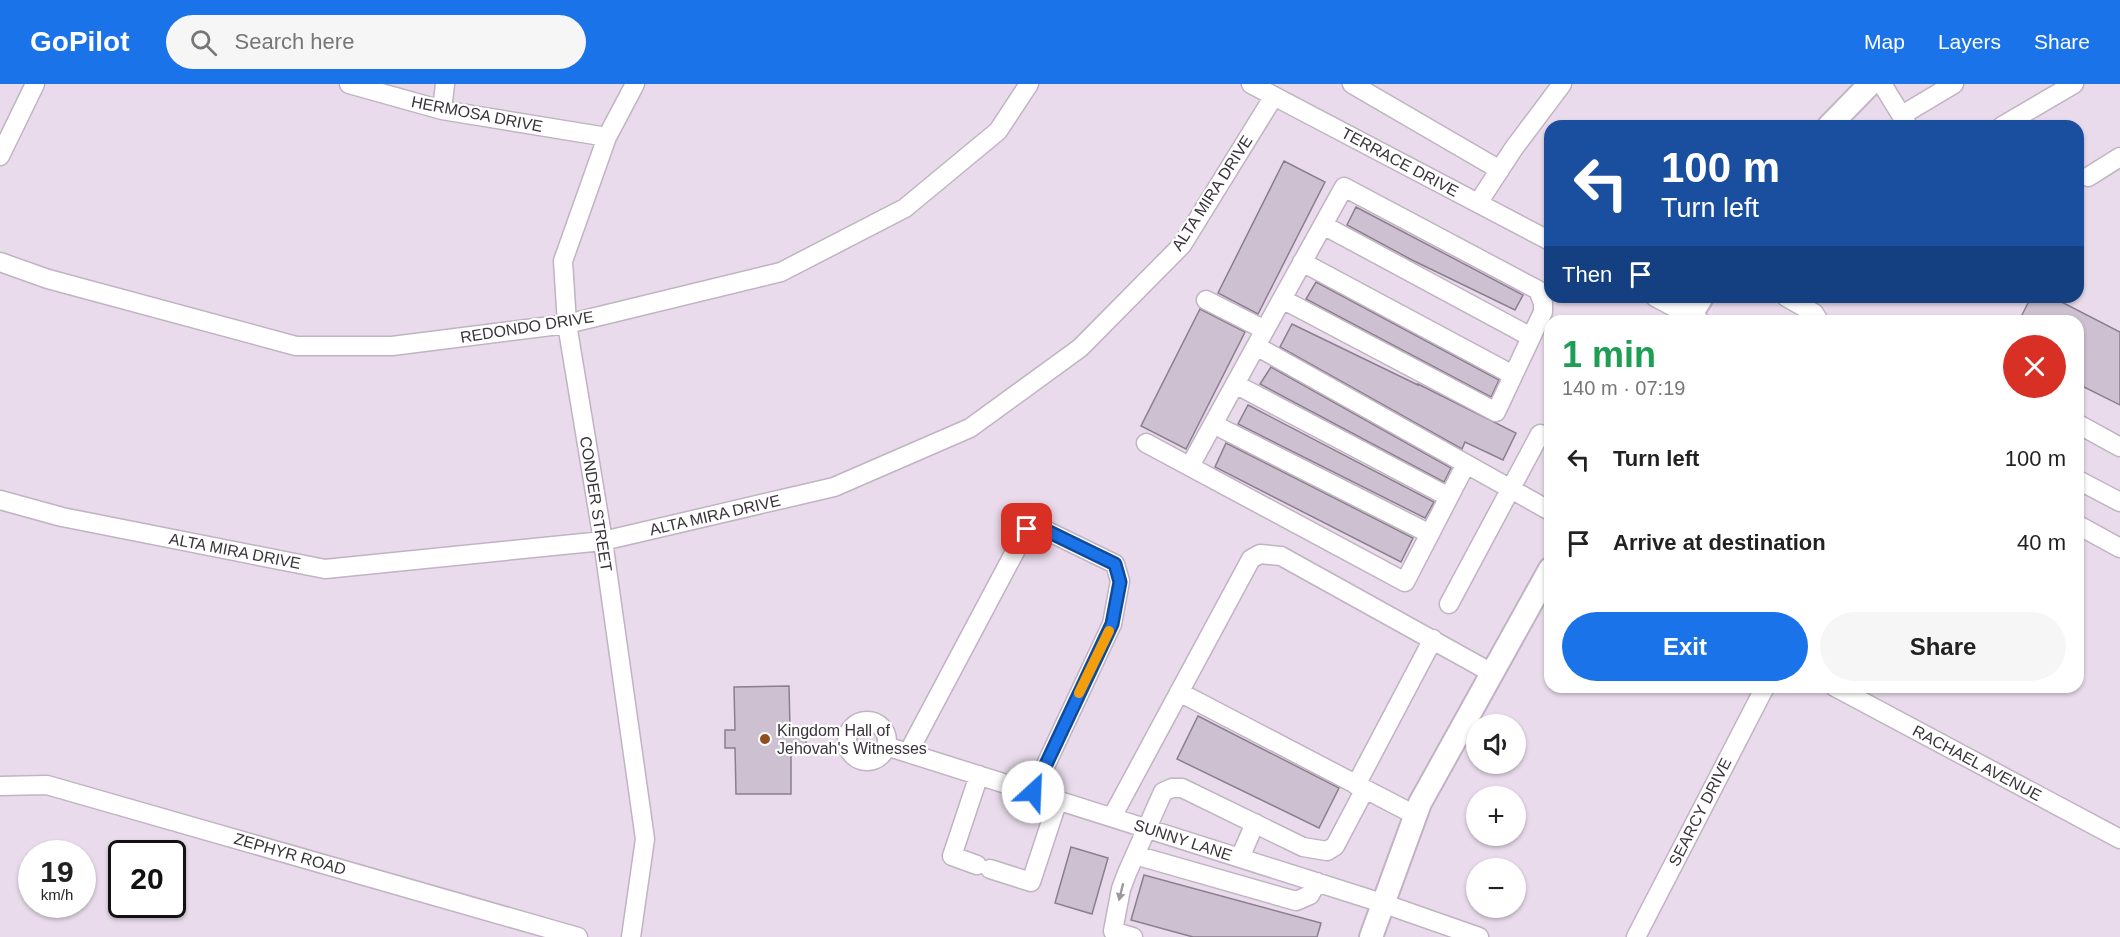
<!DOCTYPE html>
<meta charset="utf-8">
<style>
body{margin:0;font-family:Helvetica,sans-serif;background:#f6f6f6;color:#222;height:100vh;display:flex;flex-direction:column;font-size:22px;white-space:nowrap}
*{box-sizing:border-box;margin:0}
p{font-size:20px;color:#767676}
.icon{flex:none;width:33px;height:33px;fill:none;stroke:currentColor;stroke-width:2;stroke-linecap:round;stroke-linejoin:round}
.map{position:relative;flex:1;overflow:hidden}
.drawer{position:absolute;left:1544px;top:231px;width:540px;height:378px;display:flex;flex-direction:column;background:#fff;border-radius:18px;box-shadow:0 2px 4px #0004}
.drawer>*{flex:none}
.hud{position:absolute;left:1544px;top:36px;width:540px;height:183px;border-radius:18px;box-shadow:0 2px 4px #0004;background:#1a4fa0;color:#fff;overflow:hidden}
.buttons{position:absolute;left:1466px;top:630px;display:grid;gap:12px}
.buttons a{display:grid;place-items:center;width:60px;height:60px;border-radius:50%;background:#fff;box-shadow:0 2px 4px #0004;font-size:30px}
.speed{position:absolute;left:18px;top:756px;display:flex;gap:12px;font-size:30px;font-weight:700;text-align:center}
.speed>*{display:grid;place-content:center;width:78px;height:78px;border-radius:50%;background:#fff;box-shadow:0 2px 4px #0004;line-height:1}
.speed small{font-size:15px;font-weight:400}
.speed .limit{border:3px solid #111;border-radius:9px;background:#fff;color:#111}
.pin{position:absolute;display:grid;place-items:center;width:51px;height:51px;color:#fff;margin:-26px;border-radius:12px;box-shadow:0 3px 9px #0006}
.me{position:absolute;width:66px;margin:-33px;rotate:25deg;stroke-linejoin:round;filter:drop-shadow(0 0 4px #0008)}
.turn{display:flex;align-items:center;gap:21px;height:126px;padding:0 18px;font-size:27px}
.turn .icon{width:78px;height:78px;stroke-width:2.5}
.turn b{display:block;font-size:42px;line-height:51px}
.then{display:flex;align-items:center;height:57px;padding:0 18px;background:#0003;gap:12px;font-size:22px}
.round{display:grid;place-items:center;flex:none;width:63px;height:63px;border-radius:32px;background:#f6f6f6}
.head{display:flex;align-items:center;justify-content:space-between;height:102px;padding:0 18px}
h1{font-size:36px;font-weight:800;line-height:45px;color:#1e9e55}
.cta{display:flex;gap:12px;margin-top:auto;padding:12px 18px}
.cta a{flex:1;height:69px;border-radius:36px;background:#1a73e8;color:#fff;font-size:24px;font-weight:800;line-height:69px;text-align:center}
.cta a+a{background:#f6f6f6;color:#222}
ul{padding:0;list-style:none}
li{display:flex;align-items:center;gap:18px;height:84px;padding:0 18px}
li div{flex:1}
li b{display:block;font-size:22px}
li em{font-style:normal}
header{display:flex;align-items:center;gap:36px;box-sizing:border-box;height:84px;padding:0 30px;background:#1a73e8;color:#fff}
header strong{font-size:28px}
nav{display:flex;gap:33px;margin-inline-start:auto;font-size:21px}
.search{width:420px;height:54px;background:#f6f6f6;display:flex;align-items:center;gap:15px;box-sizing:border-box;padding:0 21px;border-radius:33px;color:#767676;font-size:22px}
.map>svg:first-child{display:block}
.building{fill:#cdc0d0;stroke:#8b7f8e;stroke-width:1.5}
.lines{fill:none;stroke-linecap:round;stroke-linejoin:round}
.minor-casing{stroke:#c1b3c3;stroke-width:21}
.major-casing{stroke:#c1b3c3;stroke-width:26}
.minor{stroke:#fff;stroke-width:18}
.major{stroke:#fff;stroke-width:22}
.oneway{fill:#9c999c}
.route-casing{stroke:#114b97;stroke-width:15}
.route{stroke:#1a73e8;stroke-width:10}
.slow{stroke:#f59e0b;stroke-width:10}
.poi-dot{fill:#914f1e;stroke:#fff;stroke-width:2}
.labels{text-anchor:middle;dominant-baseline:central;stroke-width:4.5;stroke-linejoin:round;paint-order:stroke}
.street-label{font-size:16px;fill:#39333a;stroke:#fff}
.poi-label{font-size:16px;fill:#39333a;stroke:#fff;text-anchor:start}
</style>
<header>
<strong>GoPilot</strong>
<div class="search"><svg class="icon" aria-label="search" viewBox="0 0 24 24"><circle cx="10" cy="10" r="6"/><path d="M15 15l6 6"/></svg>Search here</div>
<nav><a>Map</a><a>Layers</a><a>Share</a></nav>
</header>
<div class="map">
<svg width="2120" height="853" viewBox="0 0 2120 853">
<rect width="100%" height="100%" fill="#e9dbeb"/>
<path class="building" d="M1284,77L1325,98L1258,230L1218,209Z
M1356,123L1523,211L1515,226L1412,176L1347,141Z
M1316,198L1499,296L1491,313L1306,215Z
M2031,213H2052L2120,248V321L2078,300V237H2019Z
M1200,225L1245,248L1186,365L1141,342Z
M1292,240L1418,301V300L1516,349L1503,376L1465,358L1462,365L1280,263Z
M1271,283L1451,384L1444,398L1260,300Z
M1248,321L1434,418L1425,434L1238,340Z
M1226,359L1413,454L1401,478L1215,383Z
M789,602L790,644L806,643V669H791V710H736L735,664H725V646H735L734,603Z
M1198,632L1339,704L1319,744L1177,675Z
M1071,763L1108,774L1092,830L1055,819Z
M1144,791L1321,839L1317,853H1193L1131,836Z"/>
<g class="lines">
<defs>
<path id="minor" d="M349,0L442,26L607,53
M1251,0L1550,157
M1352,0L1500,86
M1882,0L1908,42
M442,26L445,0
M1902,31L1954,0
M2002,42L2074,0
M0,72L35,0
M2088,93L2120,73
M1478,119L1514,64L1562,0
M1323,141L1531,253
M0,178L48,195L296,262H392L567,240L781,188L905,124L998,47L1029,0
M1302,178L1513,291
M1655,213L1700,237
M1786,213L1814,229L1819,237
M1282,215L1496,328L1543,228V219L1538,206L1344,103L1256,262L1550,427
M1206,216L1265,246
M1235,300L1449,413
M1213,340L1430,450
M2078,340L2120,363
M1146,359L1405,498L1466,380
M1190,382L1256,262
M2078,396L2120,418
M0,416L62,433L325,485L603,457L834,403L970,344L1080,264L1182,161L1274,12
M2078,441L2120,464
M1449,520L1540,350
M1835,603L2120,755
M1179,608L1365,705
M847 657a20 20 0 1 1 40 0a20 20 0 1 1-40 0Z
M886,662L1382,819L1479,853
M908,669L1027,445L1039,443L1115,480L1120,497L1112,540L1033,708
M1356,701L1433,555
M0,702L47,701L578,853
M1112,733L1251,475L1260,470L1281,472L1492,589
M1135,771L1296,817L1310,811L1317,798
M1240,774L1255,739
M977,781L952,772L979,691
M990,785L1031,798L1058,716
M631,853L645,755L603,457L567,240L563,177L607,53L635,0
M1133,853L1113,847L1121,805L1127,789L1163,708L1172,704H1182L1303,763L1327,767L1335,762L1365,705L1415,731
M1636,853L1765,603"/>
<path id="major" d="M1829,42L1870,0
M1687,237L1702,213
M1371,853L1420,719L1550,485"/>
</defs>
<use href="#minor" class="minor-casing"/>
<use href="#major" class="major-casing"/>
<use href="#minor" class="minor"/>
<use href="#major" class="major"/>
</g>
<defs><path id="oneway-solid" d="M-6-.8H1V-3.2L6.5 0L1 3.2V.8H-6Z" transform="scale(1.5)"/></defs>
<use class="oneway" href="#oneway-solid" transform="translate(1121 808) rotate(104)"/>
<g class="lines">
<defs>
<path id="route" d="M1027,445L1039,443L1115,480L1120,498L1112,540L1033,708"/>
</defs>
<use href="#route" class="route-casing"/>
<use href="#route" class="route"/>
<path class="slow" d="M1079,609L1109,547"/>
</g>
<circle class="poi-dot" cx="765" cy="655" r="6"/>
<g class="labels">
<g class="street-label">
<text transform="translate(477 30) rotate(11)">HERMOSA DRIVE</text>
<text transform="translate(1400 78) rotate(28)">TERRACE DRIVE</text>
<text transform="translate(1212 109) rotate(-57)">ALTA MIRA DRIVE</text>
<text transform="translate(527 243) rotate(-9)">REDONDO DRIVE</text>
<text transform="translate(596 420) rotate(81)">CONDER STREET</text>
<text transform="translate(715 431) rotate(-13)">ALTA MIRA DRIVE</text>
<text transform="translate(235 467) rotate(11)">ALTA MIRA DRIVE</text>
<text transform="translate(1977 679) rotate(28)">RACHAEL AVENUE</text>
<text transform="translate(1700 728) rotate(-63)">SEARCY DRIVE</text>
<text transform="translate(1183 756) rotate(18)">SUNNY LANE</text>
<text transform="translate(290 770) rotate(16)">ZEPHYR ROAD</text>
</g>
<g class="poi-label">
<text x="777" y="646">Kingdom Hall of<tspan x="777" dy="18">Jehovah's Witnesses</tspan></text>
</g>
</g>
</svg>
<div class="buttons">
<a><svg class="icon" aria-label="sound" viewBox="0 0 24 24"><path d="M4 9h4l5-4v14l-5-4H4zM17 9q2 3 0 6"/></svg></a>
<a>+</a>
<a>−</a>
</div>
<div class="speed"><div>19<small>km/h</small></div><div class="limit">20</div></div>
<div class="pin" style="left:1027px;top:445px;background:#d93025"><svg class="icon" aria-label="arrive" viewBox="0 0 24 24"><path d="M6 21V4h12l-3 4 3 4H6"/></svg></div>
<svg class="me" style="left:1033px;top:708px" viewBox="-20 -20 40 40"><circle r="19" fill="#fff"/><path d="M0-13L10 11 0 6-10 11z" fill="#1a73e8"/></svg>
<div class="hud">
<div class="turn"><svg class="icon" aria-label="left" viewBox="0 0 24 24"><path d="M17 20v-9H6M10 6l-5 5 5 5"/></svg><div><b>100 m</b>Turn left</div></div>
<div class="then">Then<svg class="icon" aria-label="arrive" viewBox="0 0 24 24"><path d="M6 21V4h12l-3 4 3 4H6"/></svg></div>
</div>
<section class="drawer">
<div class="head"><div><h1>1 min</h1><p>140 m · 07:19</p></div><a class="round" style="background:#d93025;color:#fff"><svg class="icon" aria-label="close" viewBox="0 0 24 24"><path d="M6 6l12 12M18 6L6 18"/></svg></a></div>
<ul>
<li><svg class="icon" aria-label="left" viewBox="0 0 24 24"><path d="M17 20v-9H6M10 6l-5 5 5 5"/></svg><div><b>Turn left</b></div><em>100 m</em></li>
<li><svg class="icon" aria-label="arrive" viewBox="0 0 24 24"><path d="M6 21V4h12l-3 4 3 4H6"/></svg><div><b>Arrive at destination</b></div><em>40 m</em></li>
</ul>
<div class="cta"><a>Exit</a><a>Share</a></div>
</section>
</div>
